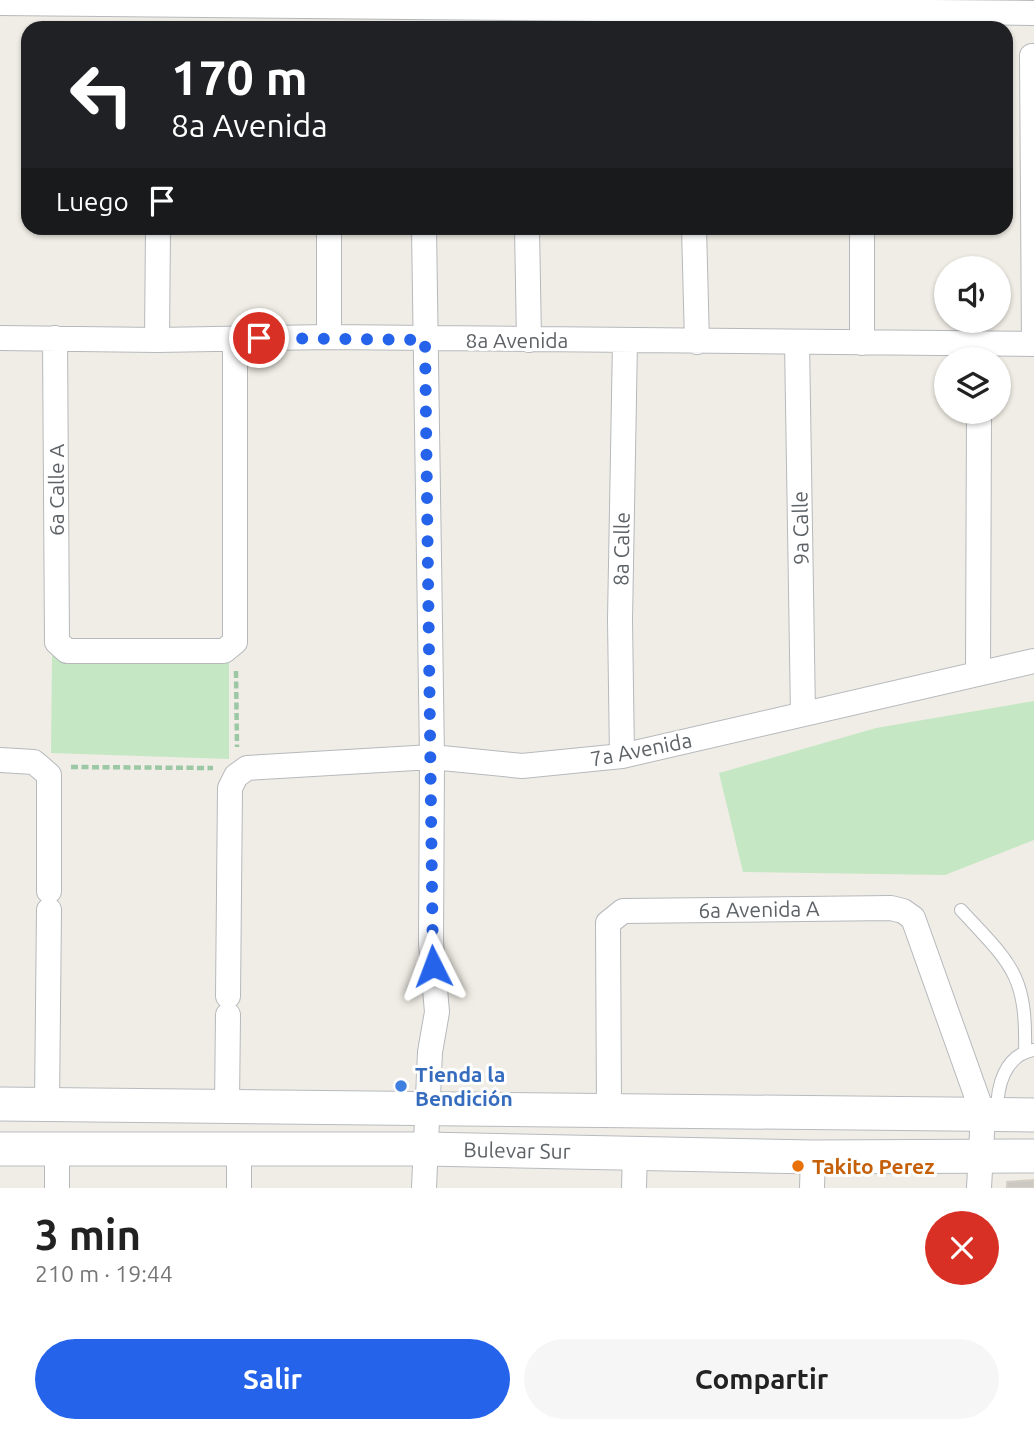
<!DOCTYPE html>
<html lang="es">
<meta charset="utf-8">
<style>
body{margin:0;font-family:Ubuntu,sans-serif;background:#f6f6f6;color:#222;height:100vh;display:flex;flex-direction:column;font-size:26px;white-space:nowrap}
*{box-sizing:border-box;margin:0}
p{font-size:23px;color:#767676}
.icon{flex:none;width:38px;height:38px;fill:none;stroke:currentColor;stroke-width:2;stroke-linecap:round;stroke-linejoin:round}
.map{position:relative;height:1188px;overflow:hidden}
.drawer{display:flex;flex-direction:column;background:#fff;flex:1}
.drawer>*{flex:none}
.hud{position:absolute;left:21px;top:21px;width:992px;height:214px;border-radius:21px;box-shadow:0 2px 5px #0004;background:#202124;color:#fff;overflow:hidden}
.buttons{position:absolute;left:934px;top:256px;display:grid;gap:14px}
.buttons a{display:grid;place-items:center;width:77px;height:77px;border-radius:50%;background:#fff;box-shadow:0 2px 5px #0004;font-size:35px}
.pin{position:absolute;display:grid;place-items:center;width:60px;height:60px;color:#fff;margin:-30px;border:4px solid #fff;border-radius:50%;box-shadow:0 2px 7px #0007}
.me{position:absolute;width:77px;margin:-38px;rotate:357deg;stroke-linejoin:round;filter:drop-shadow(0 0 5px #0008)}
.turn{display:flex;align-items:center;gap:24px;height:147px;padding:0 35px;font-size:32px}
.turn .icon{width:91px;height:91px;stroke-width:2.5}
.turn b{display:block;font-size:49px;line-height:60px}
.then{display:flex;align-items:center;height:66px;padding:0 35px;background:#0003;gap:14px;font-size:26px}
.round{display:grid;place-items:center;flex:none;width:74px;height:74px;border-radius:37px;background:#f6f6f6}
.overview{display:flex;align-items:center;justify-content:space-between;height:119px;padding:0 35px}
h1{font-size:42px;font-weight:700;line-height:52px}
.primary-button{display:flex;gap:14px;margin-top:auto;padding:14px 35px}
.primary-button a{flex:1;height:80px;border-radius:42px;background:#2563eb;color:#fff;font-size:28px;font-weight:700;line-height:80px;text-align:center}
.primary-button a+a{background:#f6f6f6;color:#222}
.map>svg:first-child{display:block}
.green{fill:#c5e7c3}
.building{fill:#cbc8c3;stroke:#d5cec4;stroke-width:2}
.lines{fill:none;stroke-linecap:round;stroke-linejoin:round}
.lane-casing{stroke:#b6b9bc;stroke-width:14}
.street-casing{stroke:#b6b9bc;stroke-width:26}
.secondary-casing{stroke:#b7bbbf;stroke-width:35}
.path{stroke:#9cc8a6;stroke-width:4.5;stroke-dasharray:7 3.5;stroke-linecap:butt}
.lane{stroke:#fff;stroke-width:12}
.street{stroke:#fff;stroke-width:24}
.secondary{stroke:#fff;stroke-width:33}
.route{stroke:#2563eb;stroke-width:12;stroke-dasharray:0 21.6}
.shop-dot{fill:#3f7fe0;stroke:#fff;stroke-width:2.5}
.food-dot{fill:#e8710a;stroke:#fff;stroke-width:2.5}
.labels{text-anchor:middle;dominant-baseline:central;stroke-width:6;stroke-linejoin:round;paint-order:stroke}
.street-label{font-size:21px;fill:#5d6266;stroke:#fff}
.shop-label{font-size:21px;font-weight:bold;fill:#366cbe;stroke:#fff;text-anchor:start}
.food-label{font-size:21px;font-weight:bold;fill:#c56008;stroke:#fff;text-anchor:start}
</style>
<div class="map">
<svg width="1034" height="1188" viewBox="0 0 1034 1188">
<rect width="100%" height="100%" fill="#f0ede6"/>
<path class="green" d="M229,655V759L51,753L52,656Z
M1034,701V840L945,875L743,872L719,773L876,728Z"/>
<path class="building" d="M1034,1180V1188H1007V1182Z"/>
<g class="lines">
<defs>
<path id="lane" d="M961,910C1011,964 1027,974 1025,1052
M997,1112C997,1087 1004,1055 1034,1050"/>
<path id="street" d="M0,3L1034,13
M1032,56L1034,344
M527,228L529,340
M694,228L697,342
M862,228V343
M329,337V228
M0,338L157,340L329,337L1034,344
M55,338L57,642L67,651H224L235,642V338
M157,340L158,228
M797,342L803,714
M978,674L979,411
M622,756L620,620L625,341
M0,760L34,762L49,775V891
M228,996L230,788L236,776L247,768L432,757L522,766L622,756L1034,661
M47,1104L49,910
M227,1105L228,1015
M609,1108L608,923L623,911L891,908L903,911L913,918L983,1114L979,1188
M57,1188V1150
M239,1188V1151
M424,1188L430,1052L437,1012L431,943L432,757L424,228
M634,1188L635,1152
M812,1188L813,1157"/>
<path id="secondary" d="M0,1104L1034,1115
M0,1149H425L813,1157L1034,1156"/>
</defs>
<use href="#lane" class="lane-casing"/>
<use href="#street" class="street-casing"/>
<use href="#secondary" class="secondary-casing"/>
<path class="path" d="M236,671L237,747
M71,767L213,768"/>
<use href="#lane" class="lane"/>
<use href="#street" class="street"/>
<use href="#secondary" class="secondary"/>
</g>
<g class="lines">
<path class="route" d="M259,338L425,340L433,966"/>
</g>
<circle class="shop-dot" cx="401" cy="1086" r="7"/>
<circle class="food-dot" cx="798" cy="1166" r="7"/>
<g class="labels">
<g class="street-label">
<text x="517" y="340">8a Avenida</text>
<text transform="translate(56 490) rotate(-90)">6a Calle A</text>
<text transform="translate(800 528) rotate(-91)">9a Calle</text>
<text transform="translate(621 549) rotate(-89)">8a Calle</text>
<text transform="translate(641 749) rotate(-11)">7a Avenida</text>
<text transform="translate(759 909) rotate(-1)">6a Avenida A</text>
<text transform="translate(517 1150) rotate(1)">Bulevar Sur</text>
</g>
<g class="shop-label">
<text x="415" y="1074">Tienda la<tspan x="415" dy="24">Bendición</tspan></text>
</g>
<g class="food-label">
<text x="812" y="1166">Takito Perez</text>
</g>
</g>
</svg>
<div class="buttons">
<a><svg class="icon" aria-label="sound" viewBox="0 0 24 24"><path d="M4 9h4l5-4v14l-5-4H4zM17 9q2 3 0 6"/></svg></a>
<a><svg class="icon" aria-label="layers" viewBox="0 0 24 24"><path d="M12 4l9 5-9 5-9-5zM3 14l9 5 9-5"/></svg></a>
</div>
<div class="pin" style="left:259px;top:338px;background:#d93025"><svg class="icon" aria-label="arrive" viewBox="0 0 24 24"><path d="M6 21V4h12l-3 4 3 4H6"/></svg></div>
<svg class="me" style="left:433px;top:966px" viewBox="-20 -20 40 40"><path d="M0-17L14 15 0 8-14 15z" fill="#2563eb" stroke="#fff" stroke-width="4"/></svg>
<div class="hud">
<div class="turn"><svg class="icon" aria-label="left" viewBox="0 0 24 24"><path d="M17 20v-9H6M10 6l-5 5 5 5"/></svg><div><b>170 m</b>8a Avenida</div></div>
<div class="then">Luego<svg class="icon" aria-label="arrive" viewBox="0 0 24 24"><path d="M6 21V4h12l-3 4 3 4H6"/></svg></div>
</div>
</div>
<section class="drawer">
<div class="overview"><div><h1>3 min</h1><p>210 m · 19:44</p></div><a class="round" style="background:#d93025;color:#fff"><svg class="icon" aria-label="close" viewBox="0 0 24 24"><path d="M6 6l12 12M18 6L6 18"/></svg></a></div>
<div class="primary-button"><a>Salir</a><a>Compartir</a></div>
</section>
